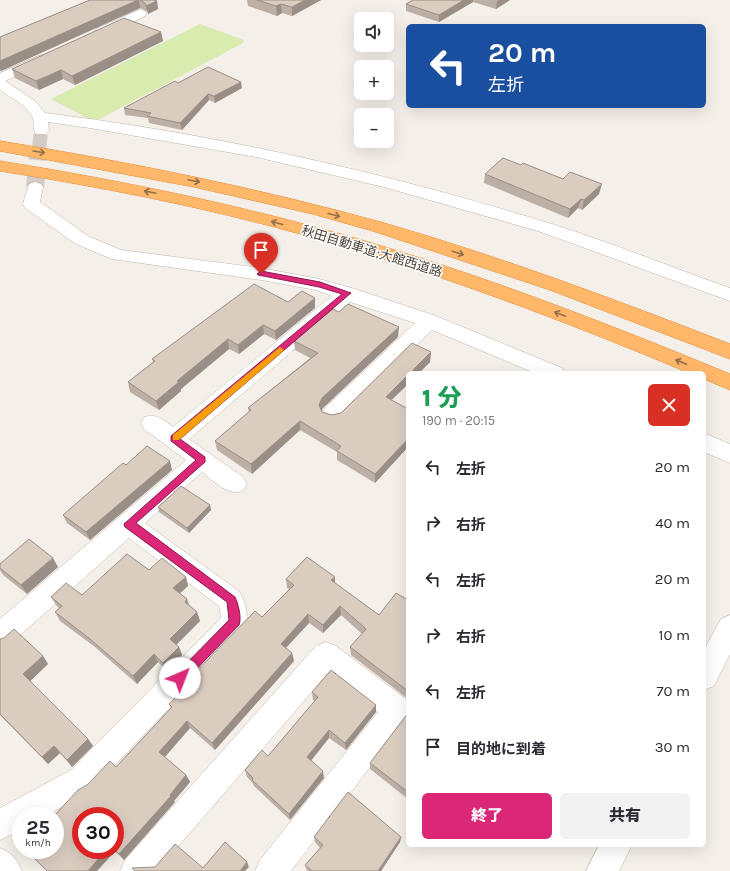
<!DOCTYPE html>
<html lang="ja">
<meta charset="utf-8">
<style>
body{margin:0;font-family:Karla,"Noto Sans JP",sans-serif;background:#f2f2f3;color:#2b2b33;height:100vh;display:flex;flex-direction:column;font-size:15px;white-space:nowrap}
*{box-sizing:border-box;margin:0}
p{font-size:13px;color:#7c7c81}
.icon{flex:none;width:22px;height:22px;fill:none;stroke:currentColor;stroke-width:2;stroke-linecap:round;stroke-linejoin:round}
.map{position:relative;flex:1;overflow:hidden}
.details{position:absolute;left:406px;top:371px;width:300px;height:476px;display:flex;flex-direction:column;background:#fff;border-radius:6px;box-shadow:0 4px 16px #0002}
.details>*{flex:none}
.top-card{position:absolute;left:406px;top:24px;width:300px;height:84px;border-radius:6px;box-shadow:0 4px 16px #0002;background:#1a4fa0;color:#fff;overflow:hidden}
.fabs{position:absolute;left:354px;top:12px;display:grid;gap:8px}
.fabs a{display:grid;place-items:center;width:40px;height:40px;border-radius:6px;background:#fff;box-shadow:0 4px 16px #0002;font-size:20px}
.speed{position:absolute;left:12px;top:807px;display:flex;gap:8px;font-size:20px;font-weight:700;text-align:center}
.speed>*{display:grid;place-content:center;width:52px;height:52px;border-radius:50%;background:#fff;box-shadow:0 4px 16px #0002;line-height:1}
.speed small{font-size:10px;font-weight:400}
.speed .limit{border:6px solid #d22;background:#fff;color:#111}
.pin{position:absolute;display:grid;place-items:center;width:34px;height:34px;color:#fff;margin:-41px -17px;border-radius:50% 50% 50% 0;rotate:-45deg;box-shadow:0 0 4px #0007}
.pin .icon{rotate:45deg}
.me{position:absolute;width:44px;margin:-22px;rotate:44deg;stroke-linejoin:round;filter:drop-shadow(0 0 3px #0008)}
.turn{display:flex;align-items:center;gap:14px;height:84px;padding:0 16px;font-size:18px}
.turn .icon{width:52px;height:52px;stroke-width:2.5}
.turn b{display:block;font-size:28px;line-height:34px}
.round{display:grid;place-items:center;flex:none;width:42px;height:42px;border-radius:6px;background:#f2f2f3}
.head{display:flex;align-items:center;justify-content:space-between;height:68px;padding:0 16px}
h1{font-size:24px;font-weight:800;line-height:30px;color:#1e9e55}
.cta{display:flex;gap:8px;margin-top:auto;padding:8px 16px}
.cta a{flex:1;height:46px;border-radius:6px;background:#db2777;color:#fff;font-size:16px;font-weight:800;line-height:46px;text-align:center}
.cta a+a{background:#f2f2f3;color:#2b2b33}
ul{padding:0;list-style:none}
li{display:flex;align-items:center;gap:12px;height:56px;padding:0 16px}
li div{flex:1}
li b{display:block;font-size:15px}
li em{font-style:normal}
.map>svg:first-child{display:block}
.green{fill:#d9ebaf}
.lines{fill:none;stroke-linecap:round;stroke-linejoin:round}
.minor-tunnel-far1{stroke:#d3ccc5;stroke-width:14;stroke-dasharray:14 7;stroke-linecap:butt}
.minor-tunnel{stroke:#d3ccc5;stroke-width:18;stroke-dasharray:18 9;stroke-linecap:butt}
.minor-casing{stroke:#c1b6aa;stroke-width:1}
.motorway-casing{stroke:#e78831;stroke-width:1}
.minor{fill:#fff;fill-rule:evenodd}
.motorway{fill:#ffb76a;fill-rule:evenodd}
.wall{fill:#bcafa5;fill-rule:evenodd}
.shaded-wall{fill:#998f86}
.building{fill:#dbccc0;stroke:#998f86}
.oneway{stroke:#926f4b}
.route{fill:#db2777;stroke:#8e194d}
.slow{fill:#f59e0b}
.labels{text-anchor:middle;dominant-baseline:central;stroke-width:3;stroke-linejoin:round;paint-order:stroke}
.street-label{font-size:13px;fill:#493f36;stroke:#fff}
</style>
<div class="map">
<svg width="730" height="871" viewBox="0 0 730 871">
<rect width="100%" height="100%" fill="#f5efe9"/>
<path class="green" d="M200,24L244,40L243,43L100,119H89L51,99Z"/>
<g class="lines">
<path class="minor-tunnel-far1" d="M39,148L41,132"/>
<path class="minor-tunnel" d="M35,187L39,147"/>
<defs>
<path id="minor" d="M141,9L147,13L145,16L106,35L101,36L94,32L96,29Z
M41,55L46,56L48,59L46,62L5,81L35,101L45,113C216,134 387,173 552,224C612,243 671,267 730,288V301L541,232L384,187L256,157L90,128L48,122L49,131L46,134H36C32,129 35,122 32,116C25,104 11,98 0,90V73Z
M35,182L41,184L43,187L40,202L88,236L121,250L261,268L319,279L355,289L436,316L562,368L565,373H535L432,330L340,421L332,423L324,421L321,415L324,409L415,323L350,302L189,439L243,477L247,484L243,491C227,496 215,482 202,472L145,523L240,592C246,604 250,618 244,630L91,790L46,816H21V830L0,840V808L71,770L221,618L219,606L129,538L9,645L0,648V619L186,460L144,429L141,423L144,417C157,413 163,420 173,427L332,296L316,290L261,280L112,259L76,244L25,208L23,204L29,184Z
M704,433L730,444V463L704,452Z
M730,615V654L714,686L704,690V650L721,619Z
M326,642L336,646L407,700L408,717L291,871H255L260,860L378,712L328,673L157,871H120L125,860L316,646Z
M599,845H632L619,871H586Z
M0,848C12,853 17,859 22,871H0Z"/>
<path id="motorway" d="M0,141C129,162 258,188 384,223C502,257 616,300 730,344V359L550,290L373,231L313,214L194,187L0,151Z
M0,161C106,178 211,199 315,227C457,265 594,318 730,374V390L704,379V373H689C563,320 435,272 304,235C204,207 102,187 0,171Z"/>
</defs>
<use href="#minor" class="minor-casing"/>
<use href="#motorway" class="motorway-casing"/>
<use href="#minor" class="minor"/>
<use href="#motorway" class="motorway"/>
</g>
<path class="wall" d="M90,0H154L157,1L158,9L148,14V12L140,8L1,71H0V37Z
M247,0H321L292,16L282,13L277,16L248,6Z
M413,0H510L496,9L473,2L439,22L406,11V4Z
M161,32L163,41L75,85L63,79L39,90L15,78L12,69Z
M178,83L242,88L215,103L209,100L182,130L149,123L148,118L125,115L124,108Z
M485,174L599,194L582,210L578,208L568,218L484,183Z
M288,302L315,308L276,340L264,334L239,354L229,349L181,389V391L159,410L130,392L128,382L153,362L152,359Z
M339,312L398,337L323,408L321,411L322,412L332,415L341,413L431,352L430,362L419,373H408V384L392,400L408,409V447L375,483L337,460V452L300,430L252,474L217,450L215,441L249,412L248,408L310,358L295,350L294,341Z
M126,465L172,470L90,540L67,523L63,515Z
M210,505L211,510L189,533L159,512L158,507Z
M0,564L58,567L27,594L3,575L0,570Z
M149,570L186,577L188,586L180,593L190,606L197,612L200,621L176,645L179,647L182,655L167,671L158,662L137,684L95,647L60,621L55,612L59,608L56,605L51,597L82,595Z
M335,577V583L379,615L408,600V700V699L351,655L350,647L362,634L341,615L323,633L309,623L286,648L292,653L294,661L215,750L190,728L165,757L186,775L190,782L174,801L175,802L124,860L115,851L97,871H47L116,767L171,708L169,704L187,687L185,683L262,617L289,589L287,588L286,579ZM115,816V850H81Z
M0,639L43,656L48,664L30,681L88,739L93,746L72,767L60,753L48,764L0,715Z
M312,692L376,705V712L346,750L329,738L311,761L324,778L290,820L254,786L252,782L247,777L245,770L268,756L315,701L313,700Z
M408,713V799L370,769V763Z
M314,837H401L400,842L381,871H307L305,865L320,848L315,842Z"/>
<path class="shaded-wall" d="M138,0H139L140,8L1,71L0,69V61Z
M305,0H321L292,16V7Z
M464,0H473V2L439,22V15Z
M499,0H510L496,9L497,1Z
M157,1L158,9L148,14L146,6Z
M281,4L282,13L277,16L276,6Z
M161,32L163,41L75,85L72,76Z
M61,70L63,79L39,90L36,81Z
M241,82L242,88L215,103L214,96Z
M208,94L209,100L182,130L180,123Z
M602,184L599,194L582,210L584,200Z
M581,199L578,208L568,218L570,209Z
M315,298V308L276,340L275,331Z
M263,325L264,334L239,354L238,345Z
M399,327L398,337L323,408L320,414L319,405L322,398Z
M228,339L229,349L181,389V391L159,410L156,401L177,381Z
M431,352L430,362L419,373H410Z
M408,375V384L385,406L386,397Z
M300,421V430L252,474L251,464Z
M408,439V447L375,483V474Z
M170,461L172,470L90,540L86,532Z
M210,505L211,510L189,533L187,528Z
M53,558L58,567L27,594L21,585Z
M186,577L188,586L176,597L173,588Z
M335,577V585L331,580Z
M187,599L190,608L185,602Z
M340,606L341,615L323,633V625Z
M197,612L200,621L173,648L170,639Z
M308,614L309,623L282,652L281,644Z
M179,647L182,655L167,671L163,663Z
M292,653L294,661L215,750L212,743Z
M154,654L158,662L137,684L133,676Z
M43,656L48,664L29,682L23,674Z
M376,705V712L346,750L345,743Z
M187,721L190,728L163,759L159,752Z
M329,730V738L308,764L307,757Z
M88,739L93,746L72,767L67,760Z
M54,746L60,753L48,764L42,757Z
M323,771L324,778L290,820L289,814Z
M186,775L190,782L174,801L175,802L124,860L119,854Z
M401,837L400,842L381,871H378Z
M106,850H114L115,851L97,871H88Z
M247,862L249,867L245,871H240Z"/>
<path class="building" d="M90,0H138L0,61V37Z
M140,0H154L157,1L146,6V4Z
M257,0H305L292,7L281,4L276,6Z
M413,0H464L439,15L406,4Z
M124,18L161,32L72,76L61,70L36,81L12,69Z
M208,67L241,82L214,96L208,94L180,123L147,116L151,113L124,108L175,81L178,83Z
M503,158L521,165L523,163L563,179L570,172L602,184L584,200L581,199L570,209L485,174Z
M254,284L288,302L302,291L315,298L275,331L263,325L238,345L228,339L177,381L179,382L156,401L128,382L155,361L152,359Z
M348,304L399,327L322,398L319,405L322,412L332,415L341,413L412,343L431,352L410,373H408V375L386,397L408,409V439L375,474L337,451L341,446L300,421L251,464L215,441L251,410L248,408L318,353L294,341L333,309L339,312Z
M147,446L170,461L86,532L63,515L123,463L126,465Z
M181,486L210,505L187,528L158,507Z
M29,539L53,558L21,585L0,568V564Z
M127,554L149,570L162,558L186,577L173,588L187,599L185,602L197,612L170,639L179,647L163,663L154,654L133,676L90,639L55,612L62,606L51,597L66,583L82,595Z
M307,557L335,577L331,580L379,615L396,593L408,600V691L350,647L366,629L340,606L323,625L308,614L281,644L292,653L212,743L187,721L159,752L186,775L170,795L171,796L119,854L115,850V816H81V850H106L88,871H47L26,850H55V816H54L78,790L87,785L110,761L116,767L172,707L169,704L188,685L185,683L215,652L255,611L262,617L294,585L286,579Z
M14,629L43,656L23,674L88,739L67,760L54,746L42,757L0,714V639L4,638Z
M331,670L376,705L345,743L329,730L307,757L323,771L289,814L252,780L253,778L245,770L262,750L268,756L318,697L312,692Z
M408,713V792L370,763Z
M348,792L401,837L378,871H312L305,865L323,845L314,837Z
M225,842L247,862L240,871H135L132,868L155,867L175,844L203,868Z"/>
<defs><path id="oneway-shaft" d="M-6 0H5M1.5-3L5.5 0L1.5 3" fill="none" stroke-width="1.6" stroke-linecap="round" stroke-linejoin="round"/></defs>
<g class="oneway">
<use href="#oneway-shaft" transform="translate(39 152) rotate(9)"/>
<use href="#oneway-shaft" transform="translate(194 181) rotate(12)"/>
<use href="#oneway-shaft" transform="translate(150 192) rotate(-168)"/>
<use href="#oneway-shaft" transform="translate(334 215) rotate(15)"/>
<use href="#oneway-shaft" transform="translate(277 223) rotate(-165)"/>
<use href="#oneway-shaft" transform="translate(458 253) rotate(18)"/>
<use href="#oneway-shaft" transform="translate(560 314) rotate(-159)"/>
<use href="#oneway-shaft" transform="translate(681 362) rotate(-157)"/>
</g>
<path class="route" d="M261,271L320,282L351,293L180,439L205,457V462L136,523L235,597C238,603 242,618 239,625L184,682L180,684L176,682L174,678L176,674L229,620L227,602L125,527L124,524L196,460L171,441V436L342,294L319,287L258,275L257,274Z"/>
<path class="slow" d="M280,347L284,350L282,352L179,440H173V435Z"/>
<g class="labels">
<g class="street-label">
<text transform="translate(372 251) rotate(17)">秋田自動車道;大館西道路</text>
</g>
</g>
</svg>
<div class="fabs">
<a><svg class="icon" aria-label="sound" viewBox="0 0 24 24"><path d="M4 9h4l5-4v14l-5-4H4zM17 9q2 3 0 6"/></svg></a>
<a>+</a>
<a>−</a>
</div>
<div class="speed"><div>25<small>km/h</small></div><div class="limit">30</div></div>
<div class="pin" style="left:261px;top:274px;background:#d93025"><svg class="icon" aria-label="arrive" viewBox="0 0 24 24"><path d="M6 21V4h12l-3 4 3 4H6"/></svg></div>
<svg class="me" style="left:180px;top:678px" viewBox="-20 -20 40 40"><circle r="19" fill="#fff"/><path d="M0-13L10 11 0 6-10 11z" fill="#db2777"/></svg>
<div class="top-card">
<div class="turn"><svg class="icon" aria-label="left" viewBox="0 0 24 24"><path d="M17 20v-9H6M10 6l-5 5 5 5"/></svg><div><b>20 m</b>左折</div></div>
</div>
<section class="details">
<div class="head"><div><h1>1 分</h1><p>190 m · 20:15</p></div><a class="round" style="background:#d93025;color:#fff"><svg class="icon" aria-label="close" viewBox="0 0 24 24"><path d="M6 6l12 12M18 6L6 18"/></svg></a></div>
<ul>
<li><svg class="icon" aria-label="left" viewBox="0 0 24 24"><path d="M17 20v-9H6M10 6l-5 5 5 5"/></svg><div><b>左折</b></div><em>20 m</em></li>
<li><svg class="icon" aria-label="right" viewBox="0 0 24 24"><path d="M7 20v-9h11M14 6l5 5-5 5"/></svg><div><b>右折</b></div><em>40 m</em></li>
<li><svg class="icon" aria-label="left" viewBox="0 0 24 24"><path d="M17 20v-9H6M10 6l-5 5 5 5"/></svg><div><b>左折</b></div><em>20 m</em></li>
<li><svg class="icon" aria-label="right" viewBox="0 0 24 24"><path d="M7 20v-9h11M14 6l5 5-5 5"/></svg><div><b>右折</b></div><em>10 m</em></li>
<li><svg class="icon" aria-label="left" viewBox="0 0 24 24"><path d="M17 20v-9H6M10 6l-5 5 5 5"/></svg><div><b>左折</b></div><em>70 m</em></li>
<li><svg class="icon" aria-label="arrive" viewBox="0 0 24 24"><path d="M6 21V4h12l-3 4 3 4H6"/></svg><div><b>目的地に到着</b></div><em>30 m</em></li>
</ul>
<div class="cta"><a>終了</a><a>共有</a></div>
</section>
</div>
